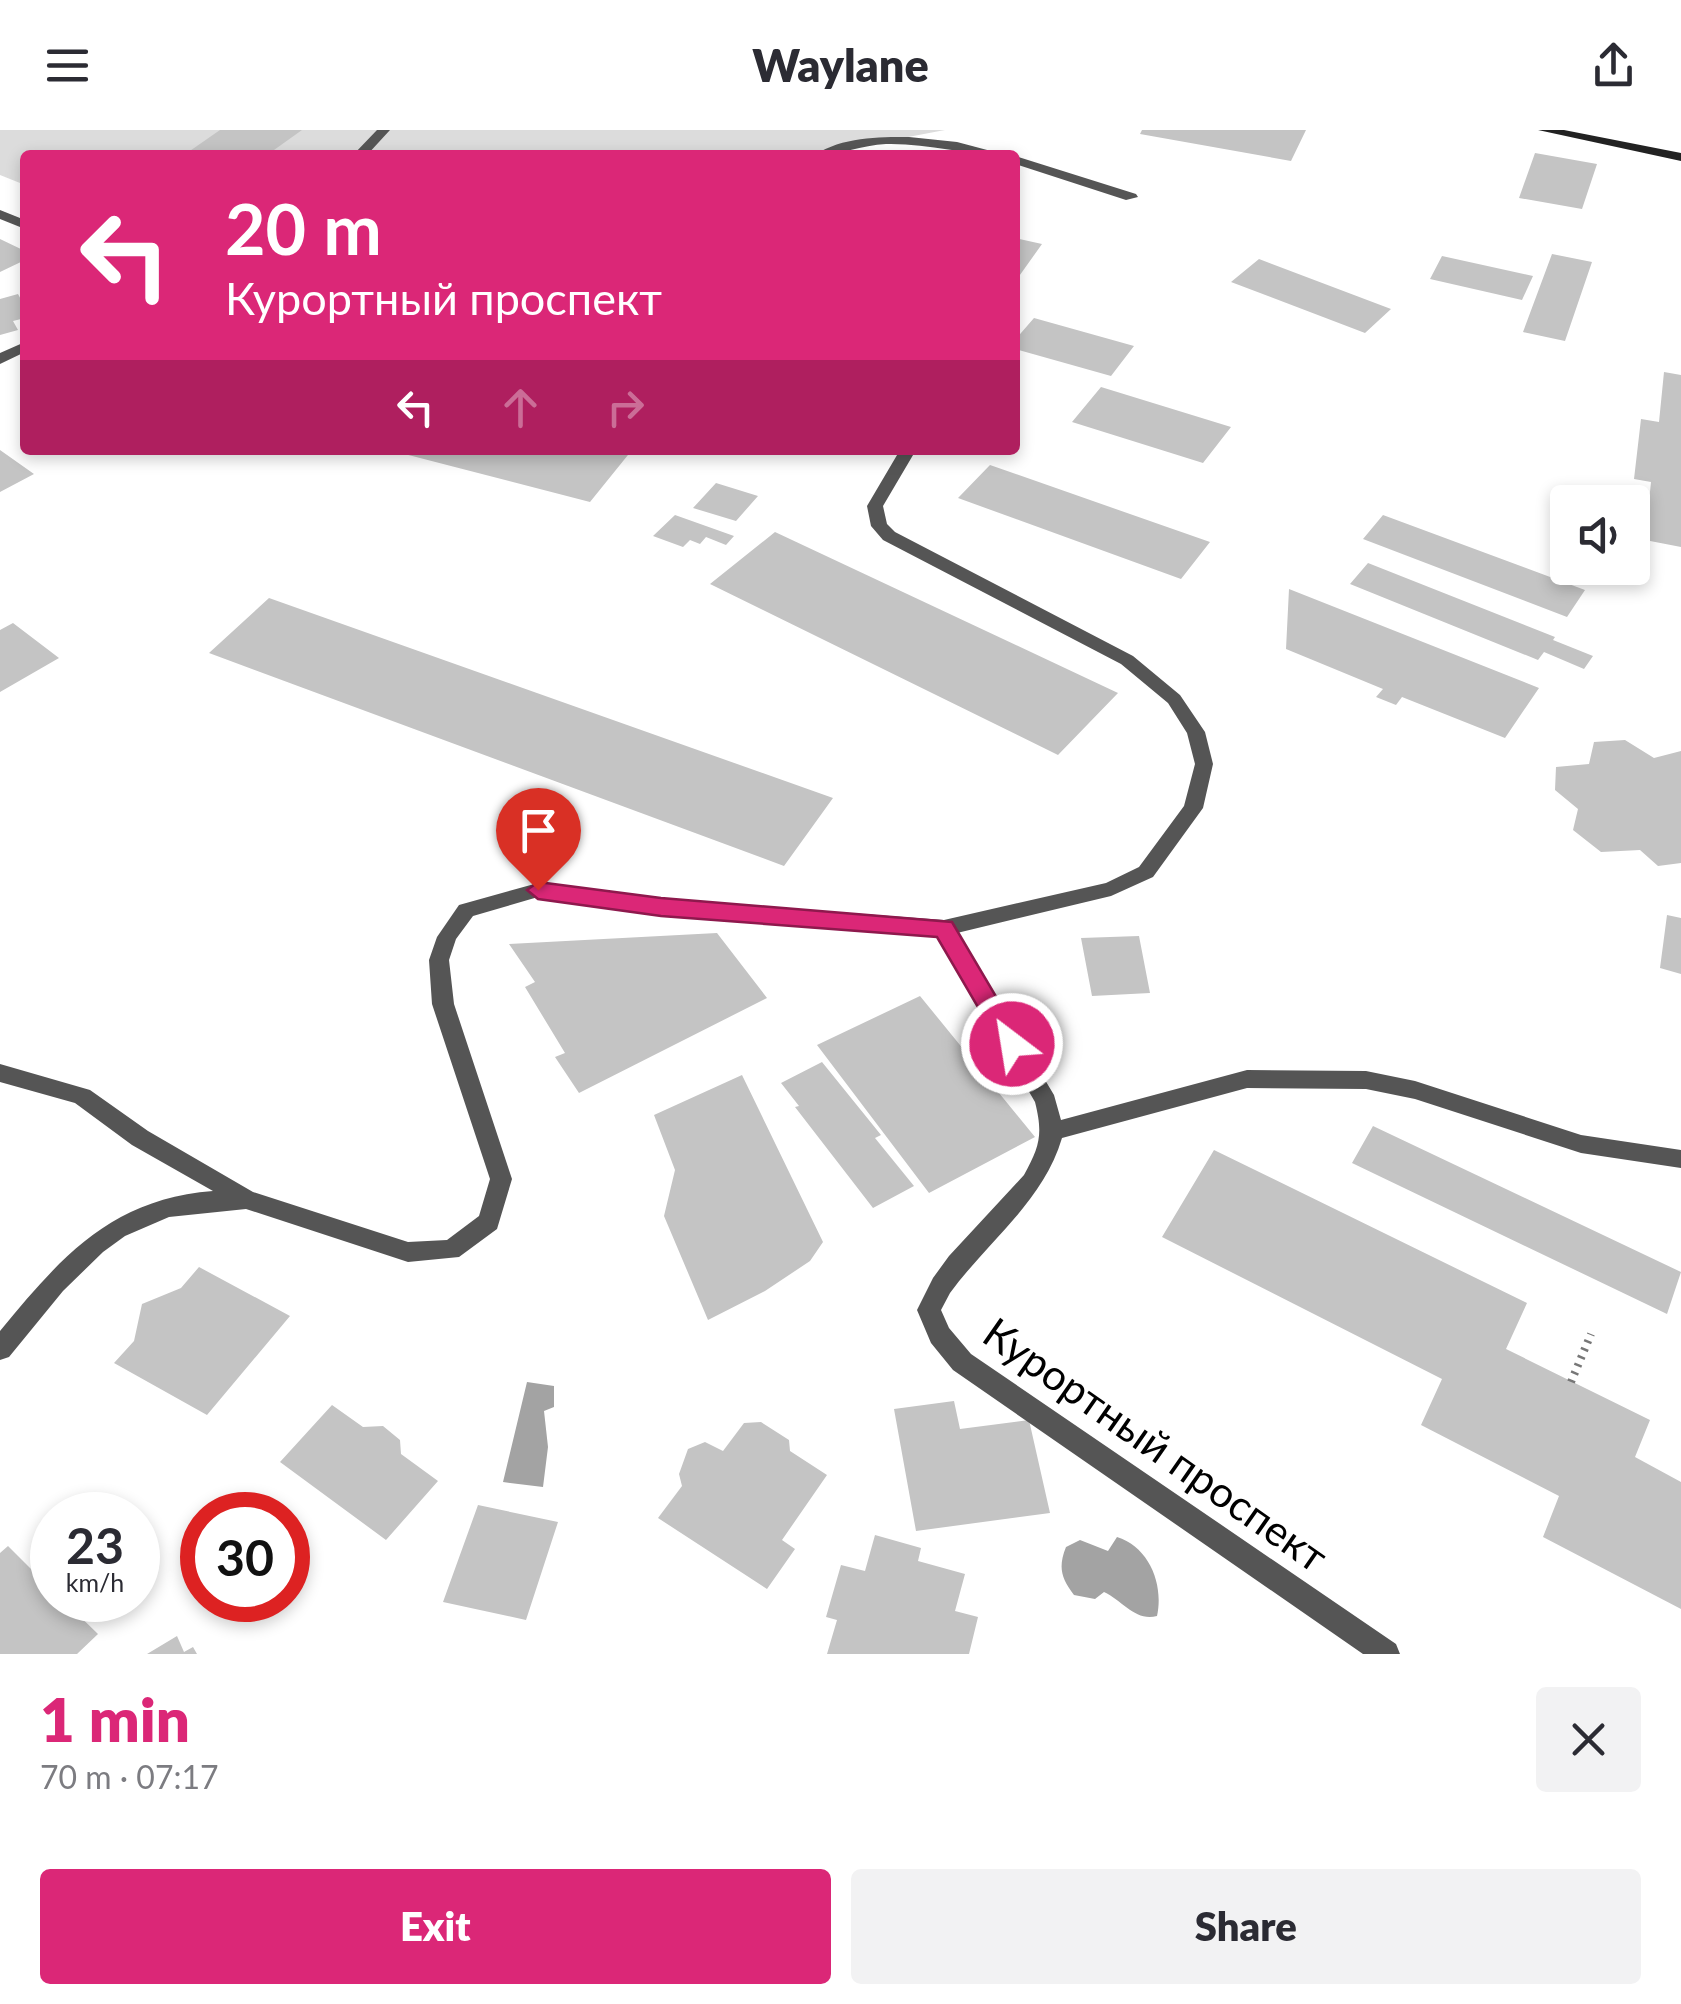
<!DOCTYPE html>
<meta charset="utf-8">
<style>
body{margin:0;font-family:Lato,sans-serif;background:#f2f2f3;color:#2b2b33;height:100vh;display:flex;flex-direction:column;font-size:38px;white-space:nowrap}
*{box-sizing:border-box;margin:0}
p{font-size:32px;color:#7c7c81}
.icon{flex:none;width:55px;height:55px;fill:none;stroke:currentColor;stroke-width:2;stroke-linecap:round;stroke-linejoin:round}
.map{position:relative;height:1524px;overflow:hidden}
.side{display:flex;flex-direction:column;background:#fff;flex:1}
.side>*{flex:none}
.guide{position:absolute;left:20px;top:20px;width:1000px;height:305px;border-radius:10px;box-shadow:0 5px 15px #0003;background:#db2777;color:#fff;overflow:hidden}
.controls{position:absolute;left:1550px;top:355px;display:grid;gap:20px}
.controls a{display:grid;place-items:center;width:100px;height:100px;border-radius:10px;background:#fff;box-shadow:0 5px 15px #0003;font-size:50px}
.speed{position:absolute;left:30px;top:1362px;display:flex;gap:20px;font-size:50px;font-weight:700;text-align:center}
.speed>*{display:grid;place-content:center;width:130px;height:130px;border-radius:50%;background:#fff;box-shadow:0 5px 15px #0003;line-height:1}
.speed small{font-size:25px;font-weight:400}
.speed .limit{border:15px solid #d22;background:#fff;color:#111}
.pin{position:absolute;display:grid;place-items:center;width:85px;height:85px;color:#fff;margin:-102px -42px;border-radius:50% 50% 50% 0;rotate:-45deg;box-shadow:0 0 10px #0007}
.pin .icon{rotate:45deg}
.me{position:absolute;width:110px;margin:-55px;rotate:329deg;stroke-linejoin:round;filter:drop-shadow(0 0 8px #0008)}
.turn{display:flex;align-items:center;gap:35px;height:210px;padding:0 40px;font-size:45px}
.turn .icon{width:130px;height:130px;stroke-width:2.5}
.turn b{display:block;font-size:70px;line-height:85px}
.lanes{display:flex;align-items:center;height:95px;padding:0 40px;background:#0003;justify-content:center;gap:50px;direction:ltr}
.lanes .off{opacity:.35}
.round{display:grid;place-items:center;flex:none;width:105px;height:105px;border-radius:10px;background:#f2f2f3}
.head{display:flex;align-items:center;justify-content:space-between;height:170px;padding:0 40px}
h1{font-size:60px;font-weight:800;line-height:75px;color:#db2777}
.primary-button{display:flex;gap:20px;margin-top:auto;padding:20px 40px}
.primary-button a{flex:1;height:115px;border-radius:10px;background:#db2777;color:#fff;font-size:40px;font-weight:800;line-height:115px;text-align:center}
.primary-button a+a{background:#f2f2f3;color:#2b2b33}
header{display:flex;justify-content:space-between;align-items:center;height:130px;padding:0 40px;background:#fff;font-size:45px;font-weight:800}
.map>svg:first-child{display:block}
.green{fill:#dcdcdc}
.water{fill:#a3a3a3}
.building{fill:#c4c4c4}
.lines{fill:none;stroke-linecap:round;stroke-linejoin:round}
.path{stroke:#777;stroke-width:8;stroke-dasharray:2.5 6;stroke-linecap:butt}
.lane{fill:#555;fill-rule:evenodd}
.street{fill:#555;fill-rule:evenodd}
.secondary{fill:#222;fill-rule:evenodd}
.route{fill:#db2777;stroke:#8e194d;stroke-width:2.5}
.labels{text-anchor:middle;dominant-baseline:central;stroke-width:8;stroke-linejoin:round;paint-order:stroke}
.near-street-label{font-size:42px;fill:#000;stroke:#fff}
</style>
<header><svg class="icon" aria-label="menu" viewBox="0 0 24 24"><path d="M4 6h16M4 12h16M4 18h16"/></svg>Waylane<svg class="icon" aria-label="share" viewBox="0 0 24 24"><path d="M12 15V3M7 8l5-5 5 5M5 13v7h14v-7"/></svg></header>
<div class="map">
<svg width="1681" height="1524" viewBox="0 0 1681 1524">
<rect width="100%" height="100%" fill="#fff"/>
<path class="green" d="M0,0H945L813,25H25V55L0,45Z"/>
<path class="water" d="M527,1252L554,1256V1277L544,1281L548,1317L543,1357L503,1352Z
M1117,1407C1149,1417 1164,1454 1157,1486C1136,1492 1123,1471 1104,1462L1095,1469L1074,1465C1061,1448 1058,1437 1066,1417L1080,1410L1108,1421Z"/>
<path class="building" d="M220,0H302L267,25H184Z
M1142,0H1306L1291,31L1140,4Z
M1535,23L1597,34L1582,79L1519,68Z
M1015,108L1042,114L1015,152Z
M0,109L25,121V130L0,142Z
M1552,124L1592,132L1565,211L1523,202Z
M1442,126L1533,146L1522,170L1430,149Z
M1259,129L1391,179L1365,203L1231,152Z
M18,164L25,177V188L13,191L18,200L0,205V169Z
M1034,188L1134,216L1111,246L1015,219V210Z
M1664,242L1681,245V417L1645,410L1651,352L1634,349L1641,289L1659,292Z
M1101,257L1231,297L1203,333L1072,292Z
M0,320L34,344L0,362Z
M389,320H632L590,372Z
M990,335L1210,412L1181,449L958,368Z
M716,353L758,366L736,391L693,378Z
M675,385L734,406L726,415L706,407L700,414L690,410L683,417L653,406Z
M1383,385L1585,460L1567,487L1363,409Z
M775,402L1118,563L1058,625L710,454Z
M1368,433L1555,507L1553,510L1593,526L1584,539L1544,522L1538,530L1350,454Z
M1289,459L1539,558L1505,608L1402,567L1396,575L1376,567L1383,559L1286,519Z
M269,468L833,668L784,736L209,523Z
M13,493L59,528L0,562V500Z
M1625,610L1654,628L1681,621V733L1658,736L1640,720L1601,722L1573,700L1578,679L1555,660L1556,637L1589,634L1594,612Z
M1667,785L1681,788V844L1660,838Z
M717,803L767,868L579,963L555,927L565,923L525,857L535,852L509,814Z
M1139,806L1150,863L1092,866L1081,808Z
M920,866L1035,1007L929,1063L817,915Z
M822,932L881,1005L875,1008L914,1056L873,1078L795,977L799,976L781,953Z
M742,945L823,1112L810,1131L765,1161L708,1190L664,1086L675,1040L654,985Z
M1373,996L1681,1142L1667,1184L1352,1033Z
M1214,1020L1527,1173L1506,1219L1650,1290L1635,1327L1681,1352V1479L1543,1407L1559,1366L1421,1295L1442,1249L1162,1107Z
M199,1137L290,1186L207,1285L114,1233L134,1211L142,1174L181,1158Z
M954,1271L960,1299L1029,1290L1050,1383L916,1401L894,1279Z
M332,1275L363,1297L383,1296L400,1310L401,1324L438,1351L386,1410L280,1332Z
M761,1292L789,1310L790,1321L827,1345L782,1410L795,1419L767,1459L658,1388L682,1356L679,1344L688,1319L705,1312L723,1321L744,1293Z
M478,1375L558,1392L526,1490L443,1472Z
M875,1405L921,1418L918,1431L965,1444L955,1481L978,1487L969,1524H827L837,1490L826,1487L841,1435L865,1441Z
M8,1416L52,1460V1470H63L98,1504L77,1524H0V1423Z
M177,1506L184,1522L193,1517L197,1524H147Z"/>
<g class="lines">
<path class="path" d="M1571,1252L1591,1204"/>
<path class="lane" d="M377,0H390L367,25H353Z
M909,7L957,12L1006,25C965,25 927,13 886,14C862,15 839,25 815,25C842,7 878,7 909,7Z
M1015,26L1136,64L1138,67L1126,70L1015,34Z"/>
<path class="street" d="M0,80L25,90V99L0,89Z
M25,212V222L0,234V223Z
M900,320H916L883,376L887,394L895,402L1133,526L1180,565L1205,602L1213,634L1203,678L1153,747L1111,766L957,803L1054,965L1061,990L1247,940L1366,941L1415,951L1581,1005L1681,1020V1038L1581,1023L1415,969L1366,959L1247,958L1062,1008C1043,1072 988,1111 950,1163L941,1180L949,1198L971,1224L1396,1514L1400,1524H1363L953,1240L931,1213L917,1180L933,1148L949,1126L1024,1045C1040,1016 1043,1004 1035,972L938,805L661,785L538,767L473,786L456,809L449,830L454,874L512,1049L497,1099L459,1127L408,1132L246,1079L169,1087L125,1106L103,1122L63,1161L9,1227L0,1230V1201C61,1127 111,1069 213,1061L132,1015L75,973L0,952V934L90,960L148,1001L253,1062L408,1112L447,1110L479,1086L490,1049L432,874L429,830L437,807L459,775L538,753L661,769L944,790L1106,753L1139,737L1184,676L1195,634L1187,603L1168,573L1121,534L883,410L871,396L867,376Z"/>
<path class="secondary" d="M1538,0H1564L1681,23V31Z"/>
</g>
<path class="route" d="M538,752L661,768L952,792L1024,914L1021,920H1003L937,807L661,786L538,769L527,760Z"/>
<g class="labels">
<g class="near-street-label">
<text transform="translate(1156 1314) rotate(35)">Курортный проспект</text>
</g>
</g>
</svg>
<div class="controls">
<a><svg class="icon" aria-label="sound" viewBox="0 0 24 24"><path d="M4 9h4l5-4v14l-5-4H4zM17 9q2 3 0 6"/></svg></a>
</div>
<div class="speed"><div>23<small>km/h</small></div><div class="limit">30</div></div>
<div class="pin" style="left:538px;top:760px;background:#d93025"><svg class="icon" aria-label="arrive" viewBox="0 0 24 24"><path d="M6 21V4h12l-3 4 3 4H6"/></svg></div>
<svg class="me" style="left:1012px;top:914px" viewBox="-20 -20 40 40"><circle r="17" fill="#db2777" stroke="#fff" stroke-width="3"/><path d="M0-11L8 9 0 5-8 9z" fill="#fff"/></svg>
<div class="guide">
<div class="turn"><svg class="icon" aria-label="left" viewBox="0 0 24 24"><path d="M17 20v-9H6M10 6l-5 5 5 5"/></svg><div><b>20 m</b>Курортный проспект</div></div>
<div class="lanes"><svg class="icon" aria-label="left" viewBox="0 0 24 24"><path d="M17 20v-9H6M10 6l-5 5 5 5"/></svg><svg class="icon off" aria-label="ahead" viewBox="0 0 24 24"><path d="M12 20V5M6 11l6-6 6 6"/></svg><svg class="icon off" aria-label="right" viewBox="0 0 24 24"><path d="M7 20v-9h11M14 6l5 5-5 5"/></svg></div>
</div>
</div>
<section class="side">
<div class="head"><div><h1>1 min</h1><p>70 m · 07:17</p></div><a class="round"><svg class="icon" aria-label="close" viewBox="0 0 24 24"><path d="M6 6l12 12M18 6L6 18"/></svg></a></div>
<div class="primary-button"><a>Exit</a><a>Share</a></div>
</section>
